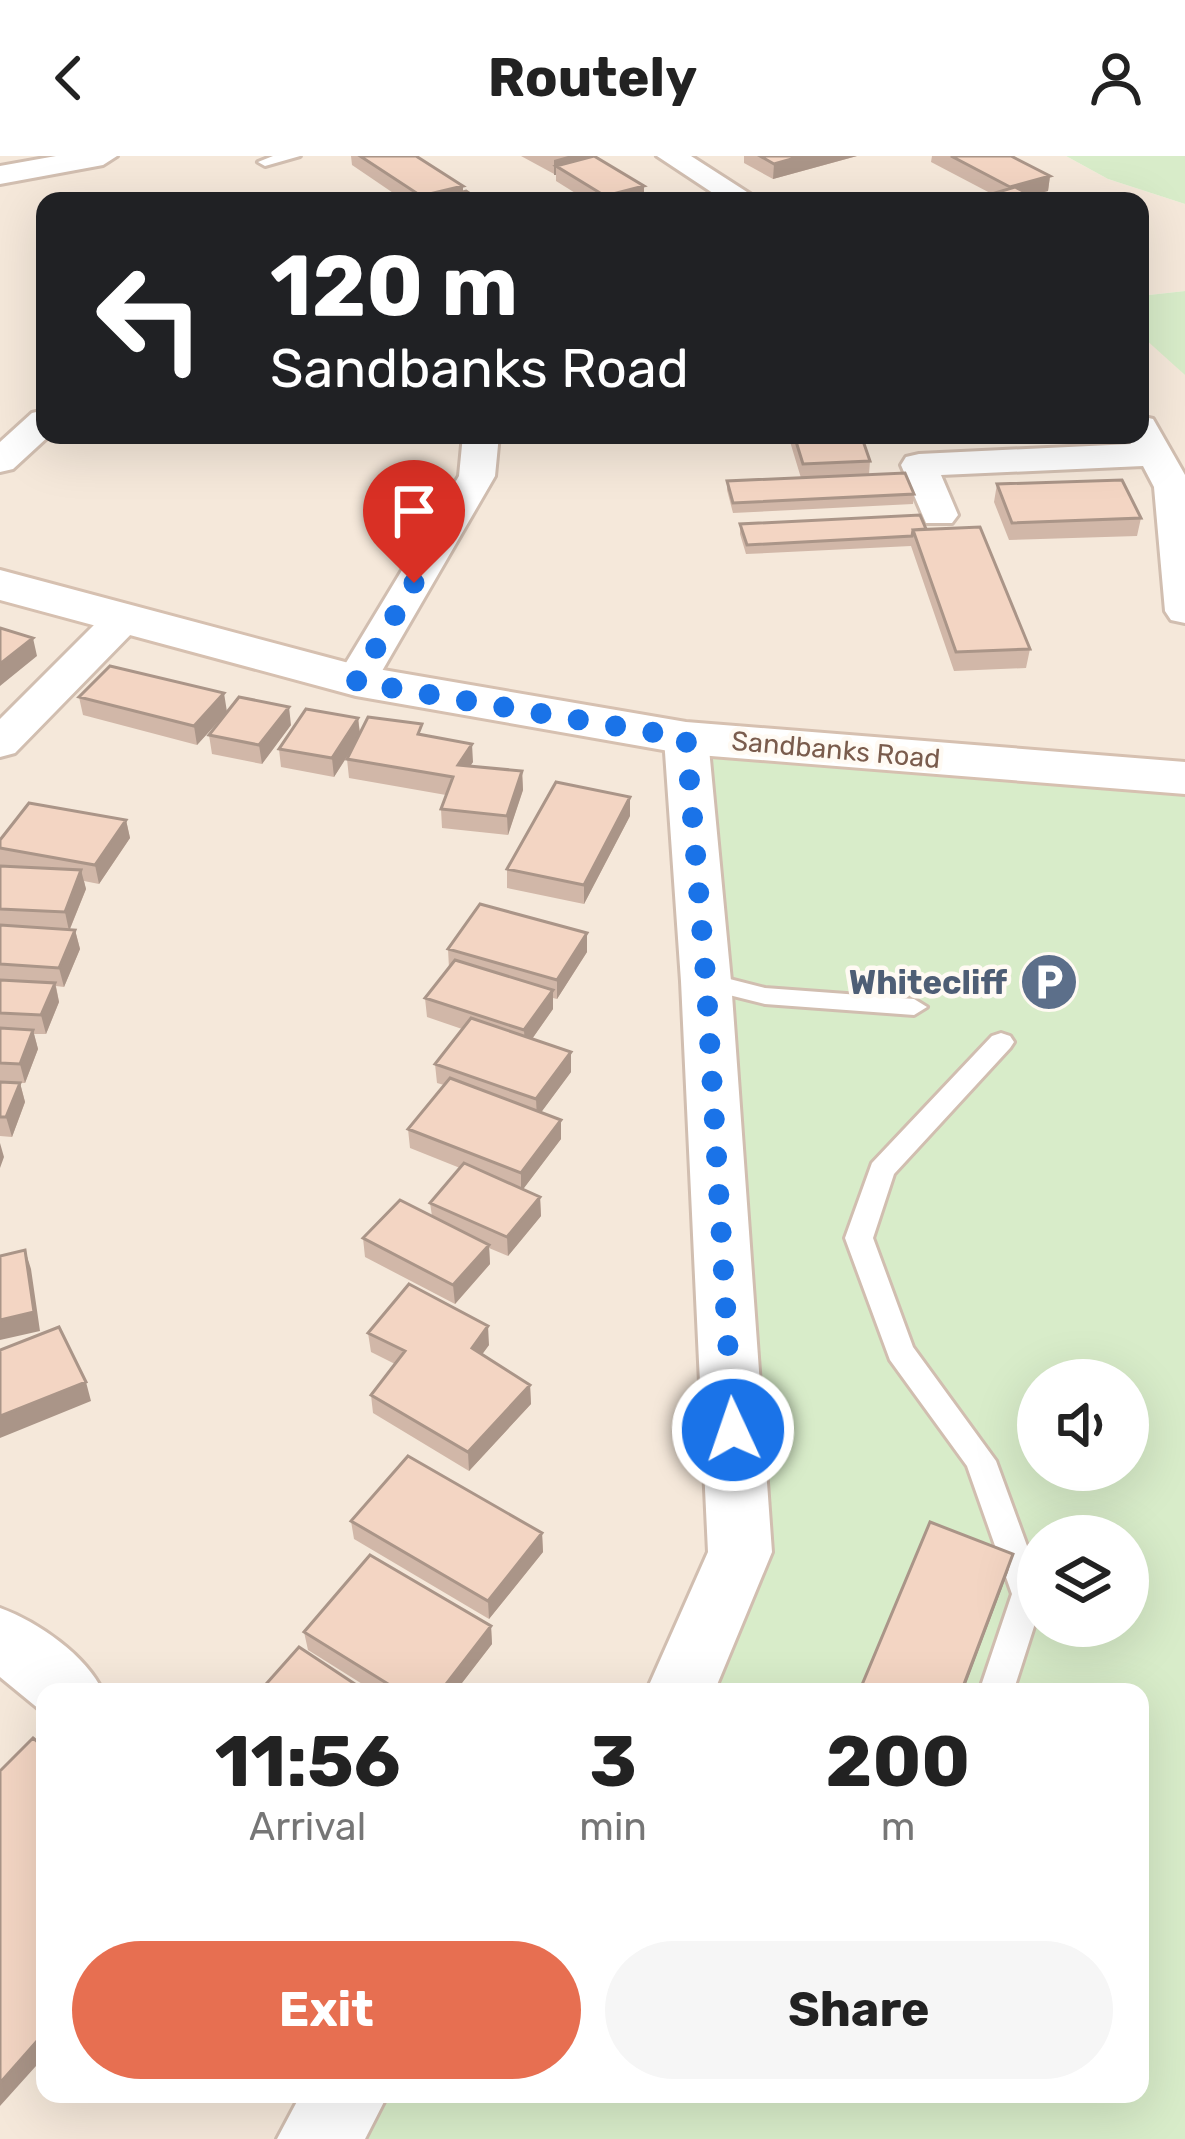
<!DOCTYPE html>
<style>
body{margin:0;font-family:Rubik,sans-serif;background:#f6f6f6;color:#222;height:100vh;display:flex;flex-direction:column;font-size:45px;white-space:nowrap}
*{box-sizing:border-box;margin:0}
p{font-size:39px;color:#767676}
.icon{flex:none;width:66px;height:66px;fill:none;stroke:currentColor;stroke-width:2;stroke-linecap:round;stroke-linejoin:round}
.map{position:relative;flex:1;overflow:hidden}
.drawer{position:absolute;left:36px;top:1527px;width:1113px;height:420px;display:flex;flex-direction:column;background:#fff;border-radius:24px;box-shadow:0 12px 48px #0002}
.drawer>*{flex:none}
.top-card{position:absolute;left:36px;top:36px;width:1113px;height:252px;border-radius:24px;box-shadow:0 12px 48px #0002;background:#202124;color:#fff;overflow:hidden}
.buttons{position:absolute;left:1017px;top:1203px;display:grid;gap:24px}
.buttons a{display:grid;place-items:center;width:132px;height:132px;border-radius:50%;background:#fff;box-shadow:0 12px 48px #0002;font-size:60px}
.pin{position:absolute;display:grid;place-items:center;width:102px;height:102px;color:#fff;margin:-123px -51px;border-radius:50% 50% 50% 0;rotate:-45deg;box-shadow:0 0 12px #0007}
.pin .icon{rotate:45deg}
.me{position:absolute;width:132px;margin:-66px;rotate:357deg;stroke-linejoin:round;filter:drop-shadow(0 0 9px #0008)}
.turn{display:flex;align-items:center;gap:42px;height:252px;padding:0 36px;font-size:54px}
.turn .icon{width:156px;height:156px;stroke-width:2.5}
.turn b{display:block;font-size:84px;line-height:102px}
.eta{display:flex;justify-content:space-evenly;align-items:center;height:204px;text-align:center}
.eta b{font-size:72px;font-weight:700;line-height:84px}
.primary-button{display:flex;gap:24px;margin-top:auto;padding:24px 36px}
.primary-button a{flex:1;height:138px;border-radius:72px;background:#e76f51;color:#fff;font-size:48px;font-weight:700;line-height:138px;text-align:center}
.primary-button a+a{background:#f6f6f6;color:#222}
header{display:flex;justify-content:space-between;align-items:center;height:156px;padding:0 36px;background:#fff;font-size:54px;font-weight:700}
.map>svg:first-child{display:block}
.residential{fill:#f5e8da}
.green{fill:#d8ecc9;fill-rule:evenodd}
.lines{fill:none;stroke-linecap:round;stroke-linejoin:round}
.service-casing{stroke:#d1beb0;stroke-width:6}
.minor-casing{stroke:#d1beb0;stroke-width:6}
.secondary-casing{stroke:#d6c0b0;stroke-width:6}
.service{fill:#fff;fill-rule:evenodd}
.minor{fill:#fff;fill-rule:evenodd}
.secondary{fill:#fff;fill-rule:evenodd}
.wall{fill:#d1b7a8}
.shaded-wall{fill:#aa9588}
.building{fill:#f3d5c3;stroke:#aa9588;stroke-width:3}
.route{stroke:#1a73e8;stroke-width:21;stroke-dasharray:0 37.8}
.labels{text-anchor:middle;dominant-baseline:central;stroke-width:9;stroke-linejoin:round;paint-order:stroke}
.far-street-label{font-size:27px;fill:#7a5c4d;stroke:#fffaf3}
.service-label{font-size:33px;font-weight:bold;fill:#4e5e75;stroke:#fffaf3;text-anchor:end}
</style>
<header><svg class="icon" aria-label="back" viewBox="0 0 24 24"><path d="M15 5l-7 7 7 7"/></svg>Routely<svg class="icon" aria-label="person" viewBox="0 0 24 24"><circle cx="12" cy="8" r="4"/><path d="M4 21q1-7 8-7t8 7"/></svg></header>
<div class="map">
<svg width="1185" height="1983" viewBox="0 0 1185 1983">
<rect width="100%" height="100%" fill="#fdf6ec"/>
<path class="residential" d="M0,0H1066L1108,23L1185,48V135L1140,140V45H45V279H1140V173L1185,219V622L740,1396L680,1536H45V1938H349L317,1983H0Z"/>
<path class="green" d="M1066,0H1185V48L1108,23Z
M1185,135V219L1144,182L1140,140Z
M686,582L1185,622V1983H317L349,1938H1140V1536H680L740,1396ZM1038,1224H1128V1314H1038ZM1038,1380H1128V1470H1038Z"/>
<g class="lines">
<defs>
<path id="service" d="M273,0H300L265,10L258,6Z
M706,817L765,832L914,843L927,851L914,859L765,848L697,831L694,825Z
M1001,877L1010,880L1014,886L1010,892L894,1018L873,1082L913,1191L996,1305L1038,1420V1458L1013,1536H979L1012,1438L967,1310L890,1204L845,1082L872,1007L992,880Z"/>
<path id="minor" d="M56,0H117L103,9L0,28V10Z
M657,0H691L761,45H725Z
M45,254V279H50L13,313L0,316V286L32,257Z
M1140,260L1153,263L1185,319V467L1171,464L1165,455L1154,331L1143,310L941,319L958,359L952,367H926L901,309L906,301L919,298L1131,288L1126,279H1140Z
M463,279H499L495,320L371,534L356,538L341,534L335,525L459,320Z
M124,450L138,453L144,462L138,471L15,597L0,601V563L110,453Z
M686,569L701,573L708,582L731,825L772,1396L714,1536H646L708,1396L681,825L664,582L671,573Z
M0,1452C38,1466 86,1499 103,1536H45V1558L0,1521Z
M301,1938H388L365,1983H277Z"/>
<path id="secondary" d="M0,414L360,510L686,566L1185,606V638L686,598L356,540L0,444Z"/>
</defs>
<use href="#service" class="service-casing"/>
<use href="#minor" class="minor-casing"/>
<use href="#secondary" class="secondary-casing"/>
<use href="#service" class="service"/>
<use href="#minor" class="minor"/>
<use href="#secondary" class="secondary"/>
</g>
<path class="wall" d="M351,0H416L463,30V36L481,45H405L352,9Z
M521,0H595L644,45H588L556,25V19Z
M744,0H857L773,23L744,7Z
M932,0H1011L1050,20L1048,35L1032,40L992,38L931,6Z
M788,279H861L870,305L869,318L914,338L913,348L733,357L727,334V325L801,322Z
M997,328L1141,362L1137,380L1009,384L994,346Z
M740,368L926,373L1030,493L1026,512L954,515L911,390L746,398L740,378Z
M79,541L227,556L291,569L262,608L212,598L209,579L226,557L197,589L83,559Z
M358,562L360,576L423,579L473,606L470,610L522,615L523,634L508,679L442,672L441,653L446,639L349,622L347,603L350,596L334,621L281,611L279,593Z
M630,660L584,748L507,732V713Z
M126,664L130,682L99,728L84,725L86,733L70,773L75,774L80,793L64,831L56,830L59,846L46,878H34L38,893L25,927H20L25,946L12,981L0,980V684Z
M448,793L587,796L557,843L553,842V853L532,883L571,896V916L541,956L561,983L523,1033L540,1041L541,1060L508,1100L489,1092L490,1108L455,1148L365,1101L363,1082L432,1060L430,1047L460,1012L410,992L408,973L444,929L437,927L435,908L462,873L427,861L425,842L449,812Z
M368,1177L489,1189L482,1198L530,1229L531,1248L469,1315L373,1257L371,1239L395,1208L371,1196Z
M351,1365L542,1377L543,1396L489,1463L354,1383Z
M491,1470L492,1488L455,1536H375L308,1494L304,1476Z"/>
<path class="shaded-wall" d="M568,0H595L556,10V19H554V4Z
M802,0H857L773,23L774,8Z
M1050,20L1048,35L1008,45L1010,31Z
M463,30V45H421V40Z
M644,30V45H605V40Z
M33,482L37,500L0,530V508Z
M224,537L227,556L197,589L194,570Z
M289,551L291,569L262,608L259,589Z
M358,562L360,580L334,621L332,602Z
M472,588L473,606L459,627L458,609Z
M522,615L523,634L508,679L507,660Z
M630,641V660L584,748V729Z
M126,664L130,682L99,728L95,709Z
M81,714L86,733L69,775L65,756Z
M75,774L80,793L64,831L59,812Z
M587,777V796L557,843V824Z
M55,827L59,846L46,878L41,859Z
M553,834V853L525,893L524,874Z
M33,874L38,893L25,927L20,908Z
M571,896V916L537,962L536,943Z
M20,927L25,946L12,981L6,961Z
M561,964V983L521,1036V1017Z
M0,987L4,1001L0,1012Z
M540,1041L541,1060L508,1100L507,1081Z
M489,1089L490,1108L455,1148L453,1129Z
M25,1094L31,1113L40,1175L0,1184V1164Z
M488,1170L489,1189L473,1211L472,1192Z
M86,1226L91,1245L0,1282V1260Z
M530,1229L531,1248L469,1315L468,1296Z
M542,1377L543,1396L489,1463L488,1445Z
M1013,1398L1008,1416L963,1536H961Z
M491,1470L492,1488L455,1536H440Z
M45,1876V1900L0,1950V1927Z"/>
<path class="building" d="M360,0H416L463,30L421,40Z
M594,0L644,30L605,40L556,10Z
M760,0H802L774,8Z
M951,0H1011L1050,20L1010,31Z
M1015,31L1043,45H968Z
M466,35L481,45H427Z
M794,279H861L870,305L803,308Z
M905,317L914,338L733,347L727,325Z
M1122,324L1141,362L1012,367L997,328Z
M920,359L926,373L913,374L912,380L747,389L740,368Z
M980,371L1030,493L956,496L913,374Z
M0,472L33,482L0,508Z
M110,510L224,537L194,570L79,541Z
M239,541L289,551L259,589L209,579Z
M306,553L358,562L332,602L279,593Z
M368,561L422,568L418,578L472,588L458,609L522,615L507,660L441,653L453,621L347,603Z
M556,626L630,641L584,729L507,713Z
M29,647L126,664L95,709L0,692V684Z
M0,710L81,714L65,756L0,753Z
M480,748L587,777L557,824L448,793Z
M0,769L75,774L59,812L0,808Z
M455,804L553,834L524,874L425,842Z
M0,824L55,827L41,859L0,857Z
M471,862L571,896L536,943L435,908Z
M0,872L33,874L20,908L0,907Z
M450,922L561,964L521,1017L408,973Z
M0,926L20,927L6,961H0Z
M464,1007L540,1041L507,1081L430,1047Z
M400,1044L489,1089L453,1129L363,1082Z
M25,1094L34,1156L0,1164V1100Z
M409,1128L488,1170L472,1192L530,1229L468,1296L371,1239L405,1195L368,1177Z
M59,1171L86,1226L0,1260V1194Z
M408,1300L542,1377L488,1445L351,1365Z
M930,1366L1013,1398L961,1536H859Z
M370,1399L491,1470L440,1536H401L304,1476Z
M299,1491L367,1536H259Z
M33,1582L45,1592V1876L0,1927V1615Z"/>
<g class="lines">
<path class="route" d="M414,427L356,526L686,582L706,825L733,1274"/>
</g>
<defs>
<symbol id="parking-disc" viewBox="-11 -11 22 22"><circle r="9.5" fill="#5c6f8a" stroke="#fffaf3"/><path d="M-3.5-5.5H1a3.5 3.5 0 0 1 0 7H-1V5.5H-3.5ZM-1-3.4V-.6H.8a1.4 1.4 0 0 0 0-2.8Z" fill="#fff"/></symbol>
</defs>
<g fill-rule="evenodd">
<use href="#parking-disc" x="1016" y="793" width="66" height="66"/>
</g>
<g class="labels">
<g class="far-street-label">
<text transform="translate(836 594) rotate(5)">Sandbanks Road</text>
</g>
<g class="service-label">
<text x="1007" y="826">Whitecliff</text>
</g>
</g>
</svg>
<div class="buttons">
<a><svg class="icon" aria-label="sound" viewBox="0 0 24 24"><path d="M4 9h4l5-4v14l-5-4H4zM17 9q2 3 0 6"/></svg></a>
<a><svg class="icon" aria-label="layers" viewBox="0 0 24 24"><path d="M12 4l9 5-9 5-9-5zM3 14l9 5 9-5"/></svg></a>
</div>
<div class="pin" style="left:414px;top:427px;background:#d93025"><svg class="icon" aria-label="arrive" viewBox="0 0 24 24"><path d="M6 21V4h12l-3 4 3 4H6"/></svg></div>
<svg class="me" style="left:733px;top:1274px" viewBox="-20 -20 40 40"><circle r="17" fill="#1a73e8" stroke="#fff" stroke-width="3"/><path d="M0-11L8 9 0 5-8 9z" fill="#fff"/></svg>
<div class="top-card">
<div class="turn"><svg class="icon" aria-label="left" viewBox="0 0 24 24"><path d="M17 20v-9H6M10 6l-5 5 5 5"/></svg><div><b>120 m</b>Sandbanks Road</div></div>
</div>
<section class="drawer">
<div class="eta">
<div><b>11:56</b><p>Arrival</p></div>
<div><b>3</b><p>min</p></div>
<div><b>200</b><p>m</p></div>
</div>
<div class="primary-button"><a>Exit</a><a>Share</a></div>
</section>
</div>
